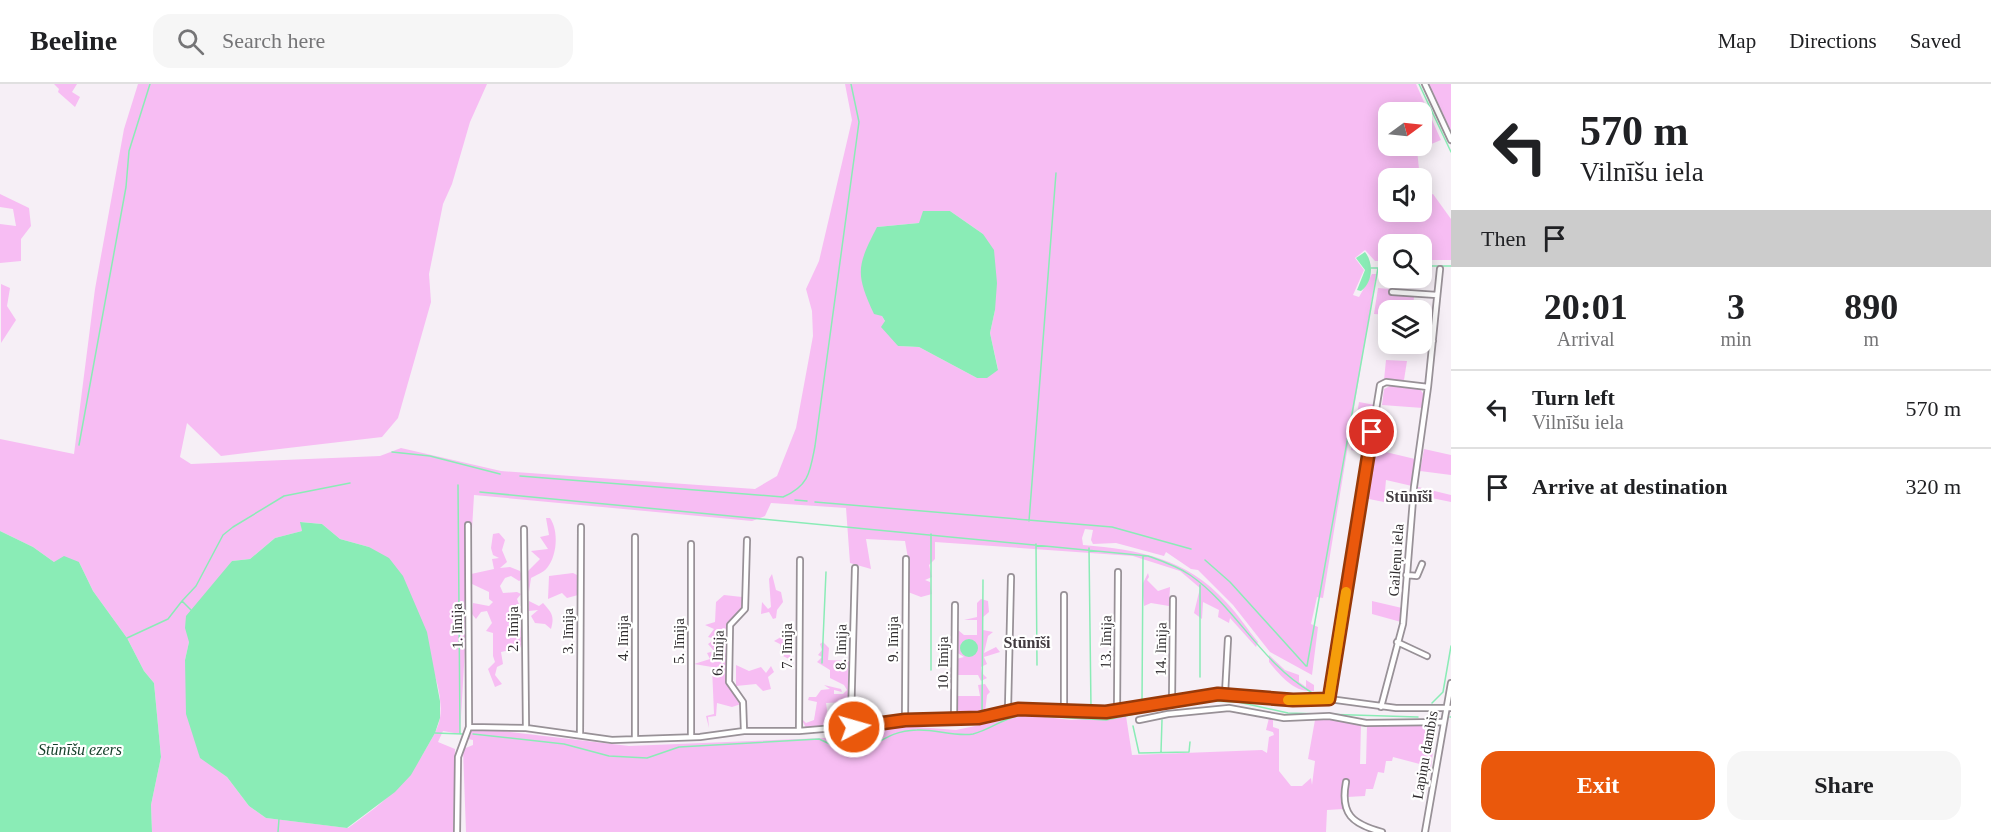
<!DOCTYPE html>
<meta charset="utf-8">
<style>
body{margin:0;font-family:"Times New Roman",serif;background:#f6f6f6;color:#202124;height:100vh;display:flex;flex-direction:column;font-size:22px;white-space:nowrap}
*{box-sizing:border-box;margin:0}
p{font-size:20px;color:#757577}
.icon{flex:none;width:33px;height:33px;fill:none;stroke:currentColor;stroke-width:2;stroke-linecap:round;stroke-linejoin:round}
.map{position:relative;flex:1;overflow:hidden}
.panel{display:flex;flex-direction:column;background:#fff;width:540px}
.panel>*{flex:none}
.hud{background:#fff;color:#202124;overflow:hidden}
.needle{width:39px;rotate:75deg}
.buttons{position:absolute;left:1378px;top:18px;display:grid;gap:12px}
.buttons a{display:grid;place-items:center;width:54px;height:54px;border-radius:12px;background:#fff;box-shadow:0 3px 15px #0003;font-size:30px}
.pin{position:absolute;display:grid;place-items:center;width:51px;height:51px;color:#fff;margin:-26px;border:3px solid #fff;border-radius:50%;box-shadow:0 2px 6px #0007}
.me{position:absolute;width:66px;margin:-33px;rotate:84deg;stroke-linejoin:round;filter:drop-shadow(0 0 4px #0008)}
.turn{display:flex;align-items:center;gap:21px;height:126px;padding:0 30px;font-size:27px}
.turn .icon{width:78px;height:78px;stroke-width:2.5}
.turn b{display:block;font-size:42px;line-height:51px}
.then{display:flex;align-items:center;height:57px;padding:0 30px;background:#0003;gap:12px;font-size:22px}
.eta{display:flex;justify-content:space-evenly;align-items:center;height:102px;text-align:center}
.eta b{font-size:36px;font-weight:700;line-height:42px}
.action{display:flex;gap:12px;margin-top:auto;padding:12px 30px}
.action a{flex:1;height:69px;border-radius:18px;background:#ea580c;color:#fff;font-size:24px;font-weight:700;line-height:69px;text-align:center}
.action a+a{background:#f6f6f6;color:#202124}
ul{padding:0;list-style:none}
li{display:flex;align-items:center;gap:18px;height:78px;padding:0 30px;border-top:2px solid #e0e0e0}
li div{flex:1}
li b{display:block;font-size:22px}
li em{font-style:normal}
header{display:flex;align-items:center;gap:36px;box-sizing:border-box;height:84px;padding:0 30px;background:#fff;border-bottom:2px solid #e0e0e0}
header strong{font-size:28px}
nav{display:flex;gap:33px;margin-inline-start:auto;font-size:21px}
.search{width:420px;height:54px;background:#f6f6f6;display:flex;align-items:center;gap:15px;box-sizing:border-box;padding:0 21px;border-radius:18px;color:#757577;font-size:22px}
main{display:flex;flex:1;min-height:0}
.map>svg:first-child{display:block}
.green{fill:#f7bdf3;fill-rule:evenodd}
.water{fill:#8aecb6}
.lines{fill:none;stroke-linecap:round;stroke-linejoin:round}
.stream{stroke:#8aecb6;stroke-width:1.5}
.minor-casing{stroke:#989197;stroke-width:8}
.minor{stroke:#fff;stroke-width:4.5}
.route-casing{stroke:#983908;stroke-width:15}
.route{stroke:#ea580c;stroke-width:10}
.slow{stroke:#f59e0b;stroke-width:10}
.labels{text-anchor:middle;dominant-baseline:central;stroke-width:4.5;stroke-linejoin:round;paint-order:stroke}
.street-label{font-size:15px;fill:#2f2c2e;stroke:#fff}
.neighbourhood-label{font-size:16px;font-weight:bold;fill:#413b40;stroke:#fff}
.water-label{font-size:16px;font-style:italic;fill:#153f2a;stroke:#fff}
</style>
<header>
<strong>Beeline</strong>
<div class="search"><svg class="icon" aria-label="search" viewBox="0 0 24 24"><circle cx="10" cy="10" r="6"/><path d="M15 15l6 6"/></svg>Search here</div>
<nav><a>Map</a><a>Directions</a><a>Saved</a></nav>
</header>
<main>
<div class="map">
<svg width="1451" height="748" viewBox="0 0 1451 748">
<rect width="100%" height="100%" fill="#f6eff6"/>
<path class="green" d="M54,0H77L72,8L80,13L75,23L58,8L59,5Z
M138,0H487L470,38L452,100L443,120L429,190L431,218L398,334L382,353L221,372L187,339L180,373L191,380L380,372L401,364L501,387L755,405L777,392L796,344L813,252L812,227L806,205L819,177L852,36L845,0H1416L1441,56L1417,66L1419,85L1411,94H1389V128H1422V114L1433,110L1451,135V176H1422V160H1389V177H1375L1365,166L1355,174L1364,186L1353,211L1359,213L1372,190H1376L1323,514L1317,513L1311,540L1318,543L1312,591L1270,568L1233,521L1198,486L1191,485L1166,468L1164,472L1116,459L1093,460L1091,456L1093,446L1085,445L1082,454L1083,461C1140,466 1186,474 1226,518C1238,530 1247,545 1258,558L1256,563L1230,534L1229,539L1218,533L1219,526L1203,518L1202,535L1194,529L1200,504L1180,487L1133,472L935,458V475L929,481L932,493L925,496L930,498L932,510L921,513L908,508L907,489L910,486L905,457L866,455L871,485L850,479L846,424L771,419L765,432L752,437L474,411L460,650L443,647L438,658L455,665L453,748H152L151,721L161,673L154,599L144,587L127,554L93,507L79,478H54L33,463L0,447V355L74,370L95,205L124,45ZM1389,28H1422V62H1389ZM950,127L983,150L995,226L990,249L998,285L977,294L919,263L898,262L882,232L877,143L919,139ZM301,438L322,440L340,455L369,463C392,506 448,586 440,634C438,645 432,654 427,663C404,703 384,718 348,744L266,734L249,722L227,693L200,673L185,576L189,558L232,477L250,475L275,454L302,447Z
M1429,0H1451V47Z
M0,110L29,124L31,142L21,155V177L0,179V140L16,142L13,125L0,123Z
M1,200L10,204L7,222L16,236L1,259Z
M1378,204L1390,205V209L1414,212L1413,226H1389V231L1374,230Z
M1386,276L1407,277L1404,296H1384Z
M1390,302L1420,305L1424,311L1423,324L1382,321L1384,305Z
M1359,318L1375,321L1367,369L1351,366Z
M1373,365L1415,375L1412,402L1386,396L1384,418L1364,414Z
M1424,365L1451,371V391L1420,387Z
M1418,403L1451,411V418L1417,411Z
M546,434H550C559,447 557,472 547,484C543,489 536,491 531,494L529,508L526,489L540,475L531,467L548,465L540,453L549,451Z
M499,449L505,456L502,466L507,478L500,484L510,483L520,487L523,495L519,497L511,492L505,494L500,502L503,509L517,508L521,510L517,515L520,523L511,524L520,536C519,544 525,556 520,564L501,568L503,580L497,583L495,591L502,600L495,603L488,585L495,578L493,572V549L486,547L492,539L487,527L481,528L476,535L472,530L473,519L489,522L493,518L489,515V508L472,500L471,490L494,485L492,475L499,474L493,471L491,464L493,450Z
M573,489L577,491L578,511L567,514L562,509L548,515L549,492Z
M1148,489L1149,493L1147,496L1158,507L1170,503L1169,522L1151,519L1144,522L1142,501Z
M772,490L776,506L781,508L783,518L777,526L776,534L773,535L769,528L761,530L762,518L768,525L771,523L769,495Z
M724,511L742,513C745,528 734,529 729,540C725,548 729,555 728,563C727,584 726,604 741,620L732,623L717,619L716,632L708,633L709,644L706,632L714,630L712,583L694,580L710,575L707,569L714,567L708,560L715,555L708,553L714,545L705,541L715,538L716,518Z
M981,515L988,517L989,528L982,534L983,546L993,548L988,552L984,569L996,563L1000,568L984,573L987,580L981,583L982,589L987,594L981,597L978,591H958L956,575L964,573L956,568L957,548L958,546L964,551H977V536H964L977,533V519Z
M529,517L539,522L543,519C551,528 555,531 551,545L545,540L535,539L531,532L538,526L529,527Z
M1372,517L1402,524L1401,538L1372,530Z
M781,553L792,560L794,566L789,575L783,572L780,560L774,557Z
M823,558L829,564L828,576L849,577L848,616L846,618L826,619L828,633L839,635L840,640L806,644L801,634L806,639L814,636L817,618L808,616L809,613H816L821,606L830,605L824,601L841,605L842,608L834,606V610H843L847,606L844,601L830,594V586L817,578L822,573L818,571L822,566L820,560Z
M1269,571L1285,586L1299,591V598L1306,603V596L1314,601V607C1294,609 1281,592 1269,578Z
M736,581L749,587L761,583L766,589L771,582L774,588L768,593L771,605L763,607L756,600L736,602Z
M985,600L990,608L987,611L985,628L972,632L957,629L956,612H980L978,601Z
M1027,631L1071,636L1126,632L1132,671L1262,666L1267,669L1269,653L1274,651L1273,648L1266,646L1269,634L1273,635V643L1279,645V687L1291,702H1302L1311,694L1312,701L1315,677L1308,675L1315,636L1335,635L1361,640L1360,680H1366L1367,642H1432L1436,644L1431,683L1393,673L1392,677H1386L1384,689L1378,688L1373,705H1366L1365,712L1347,713L1349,698L1345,697L1344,725L1327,726L1326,748H466L463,665L473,661V656L468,655L469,643L629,662L848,653L852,652V648L864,650L905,642L956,646Z"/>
<path class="water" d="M923,127H950L983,150L994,166L997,199L995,226L990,249L998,286L987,294H977L919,263L898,262L881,243L885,237L882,232L874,230C855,189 857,182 877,143L919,139Z
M1365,168C1374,179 1373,198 1361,207L1357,206L1365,186L1356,174Z
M300,438L322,440L340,455L369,463L389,474L403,492L427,548L440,617V634L435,649L411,691L395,708L347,744L266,734L249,722L227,693L200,674L186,630L185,576L189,558L185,544L186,532L232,477L250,475L275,454L302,447Z
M0,447L33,463L54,478L64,472L79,478L93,507L127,554L144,587L154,599L161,673L151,721L152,748H0Z
M960 564a9 9 0 1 1 18 0a9 9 0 1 1-18 0Z"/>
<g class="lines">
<path class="stream" d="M1419,0L1451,68
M1422,182H1451
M1379,183L1389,182
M79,361L126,103L129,67L150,0
M392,368L430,372L500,390
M520,392L783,413C809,402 810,388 815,362L859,38L851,0
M458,401L460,650
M480,408L1148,472C1162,477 1177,482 1190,491C1236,523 1261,579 1311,608
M795,416L807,417
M815,418L1112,443L1191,465
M1029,437L1056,89
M1036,460L1037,581
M1089,464L1091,625
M1205,476L1230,498L1306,582
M182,517L196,502L223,451L233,443L284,412L350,399
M127,554L168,535L182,517L191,526
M822,579L826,488
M1307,582L1378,184H1371
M931,586V450
M1200,593V501
M1142,618L1143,472
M1432,619L1443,608L1451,562
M982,631L983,496
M1450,633H1451
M1133,642L1139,669L1189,668L1190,658
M435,649L462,650
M473,650L564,660L609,672L647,674L679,663L819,655L832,661
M838,664L852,671C878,663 885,647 917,646C935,645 955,653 973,650C990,646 1003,634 1021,631L1106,636L1163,624L1212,617L1238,618L1288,629L1418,633
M1161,668L1162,636
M278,748L279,735"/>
<defs>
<path id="minor" d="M1425,0L1451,56
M1392,208L1437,211
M1422,256L1433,257
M468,441L469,643
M524,445L526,644
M691,460V653
M1406,491L1417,492L1422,480
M1397,558L1427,572
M1225,610L1228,555
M1329,615L1380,301L1386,298L1428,303
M1172,616L1173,515
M1381,623L1403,540L1414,403L1428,303L1440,185
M1008,625L1011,493
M1117,627L1118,488
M1064,629V511
M905,636L906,475
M954,636L955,521
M1139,636L1168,630L1229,624L1284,634L1329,632L1366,639L1442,638
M854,643L851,634L855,484
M744,647L743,618L729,598L730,541L745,525L747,456
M799,647L800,476
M580,651L581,443
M635,655V453
M1346,698C1340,730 1352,740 1382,748
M457,748L458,673L469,643L526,644L612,656L700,653L744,647H799L870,641L905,636L979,634L1018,625L1106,628L1225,610L1293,616L1329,615L1396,624H1451
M1425,748L1451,599"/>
</defs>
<use href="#minor" class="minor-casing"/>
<use href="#minor" class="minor"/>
</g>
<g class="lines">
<defs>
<path id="route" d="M854,643L905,636L979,634L1018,625L1106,628L1218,610L1293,616L1329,615L1372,348"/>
</defs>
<use href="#route" class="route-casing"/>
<use href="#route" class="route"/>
<path class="slow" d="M1288,616L1329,615L1346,508"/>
</g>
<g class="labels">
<g class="street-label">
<text transform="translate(1396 476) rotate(-86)">Gaileņu iela</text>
<text transform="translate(457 542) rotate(-91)">1. līnija</text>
<text transform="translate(513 545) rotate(-90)">2. līnija</text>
<text transform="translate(568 547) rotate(-90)">3. līnija</text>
<text transform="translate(623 554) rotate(-90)">4. līnija</text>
<text transform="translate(893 555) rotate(-90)">9. līnija</text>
<text transform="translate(679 557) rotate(-90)">5. līnija</text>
<text transform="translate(1106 558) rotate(-89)">13. līnija</text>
<text transform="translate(787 562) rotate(-90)">7. līnija</text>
<text transform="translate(841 563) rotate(-89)">8. līnija</text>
<text transform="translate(1161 565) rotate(-89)">14. līnija</text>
<text transform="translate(718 569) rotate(-88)">6. līnija</text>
<text transform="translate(943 579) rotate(-90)">10. līnija</text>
<text transform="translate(1425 671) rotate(-80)">Lapiņu dambis</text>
</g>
<g class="neighbourhood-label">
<text x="1409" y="412">Stūnīši</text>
<text x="1027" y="558">Stūnīši</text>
</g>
<g class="water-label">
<text x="80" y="665">Stūnīšu ezers</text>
</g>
</g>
</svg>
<div class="buttons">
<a><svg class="needle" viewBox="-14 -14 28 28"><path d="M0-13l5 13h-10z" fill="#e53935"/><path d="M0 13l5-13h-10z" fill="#757577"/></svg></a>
<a><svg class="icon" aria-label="sound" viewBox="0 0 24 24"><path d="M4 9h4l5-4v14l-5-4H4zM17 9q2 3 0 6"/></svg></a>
<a><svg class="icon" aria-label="search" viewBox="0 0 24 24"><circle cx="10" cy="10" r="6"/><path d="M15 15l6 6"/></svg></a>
<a><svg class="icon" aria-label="layers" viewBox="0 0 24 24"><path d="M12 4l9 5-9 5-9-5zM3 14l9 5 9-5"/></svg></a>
</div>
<div class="pin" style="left:1372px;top:348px;background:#d93025"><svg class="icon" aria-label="arrive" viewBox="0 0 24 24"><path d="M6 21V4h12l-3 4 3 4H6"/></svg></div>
<svg class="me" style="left:854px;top:643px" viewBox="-20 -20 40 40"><circle r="17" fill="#ea580c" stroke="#fff" stroke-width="3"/><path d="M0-11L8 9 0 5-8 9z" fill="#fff"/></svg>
</div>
<section class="panel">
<div class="hud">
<div class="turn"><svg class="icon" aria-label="left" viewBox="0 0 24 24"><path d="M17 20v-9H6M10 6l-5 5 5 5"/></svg><div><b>570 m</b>Vilnīšu iela</div></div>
<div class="then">Then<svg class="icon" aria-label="arrive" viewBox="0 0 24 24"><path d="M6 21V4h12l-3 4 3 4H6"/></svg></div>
</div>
<div class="eta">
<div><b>20:01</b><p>Arrival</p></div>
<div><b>3</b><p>min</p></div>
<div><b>890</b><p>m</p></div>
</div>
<ul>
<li><svg class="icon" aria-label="left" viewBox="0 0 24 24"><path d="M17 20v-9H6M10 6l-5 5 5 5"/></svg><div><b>Turn left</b><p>Vilnīšu iela</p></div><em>570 m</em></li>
<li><svg class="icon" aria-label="arrive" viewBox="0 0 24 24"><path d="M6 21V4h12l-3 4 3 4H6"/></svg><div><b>Arrive at destination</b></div><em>320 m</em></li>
</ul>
<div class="action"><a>Exit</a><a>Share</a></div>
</section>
</main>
